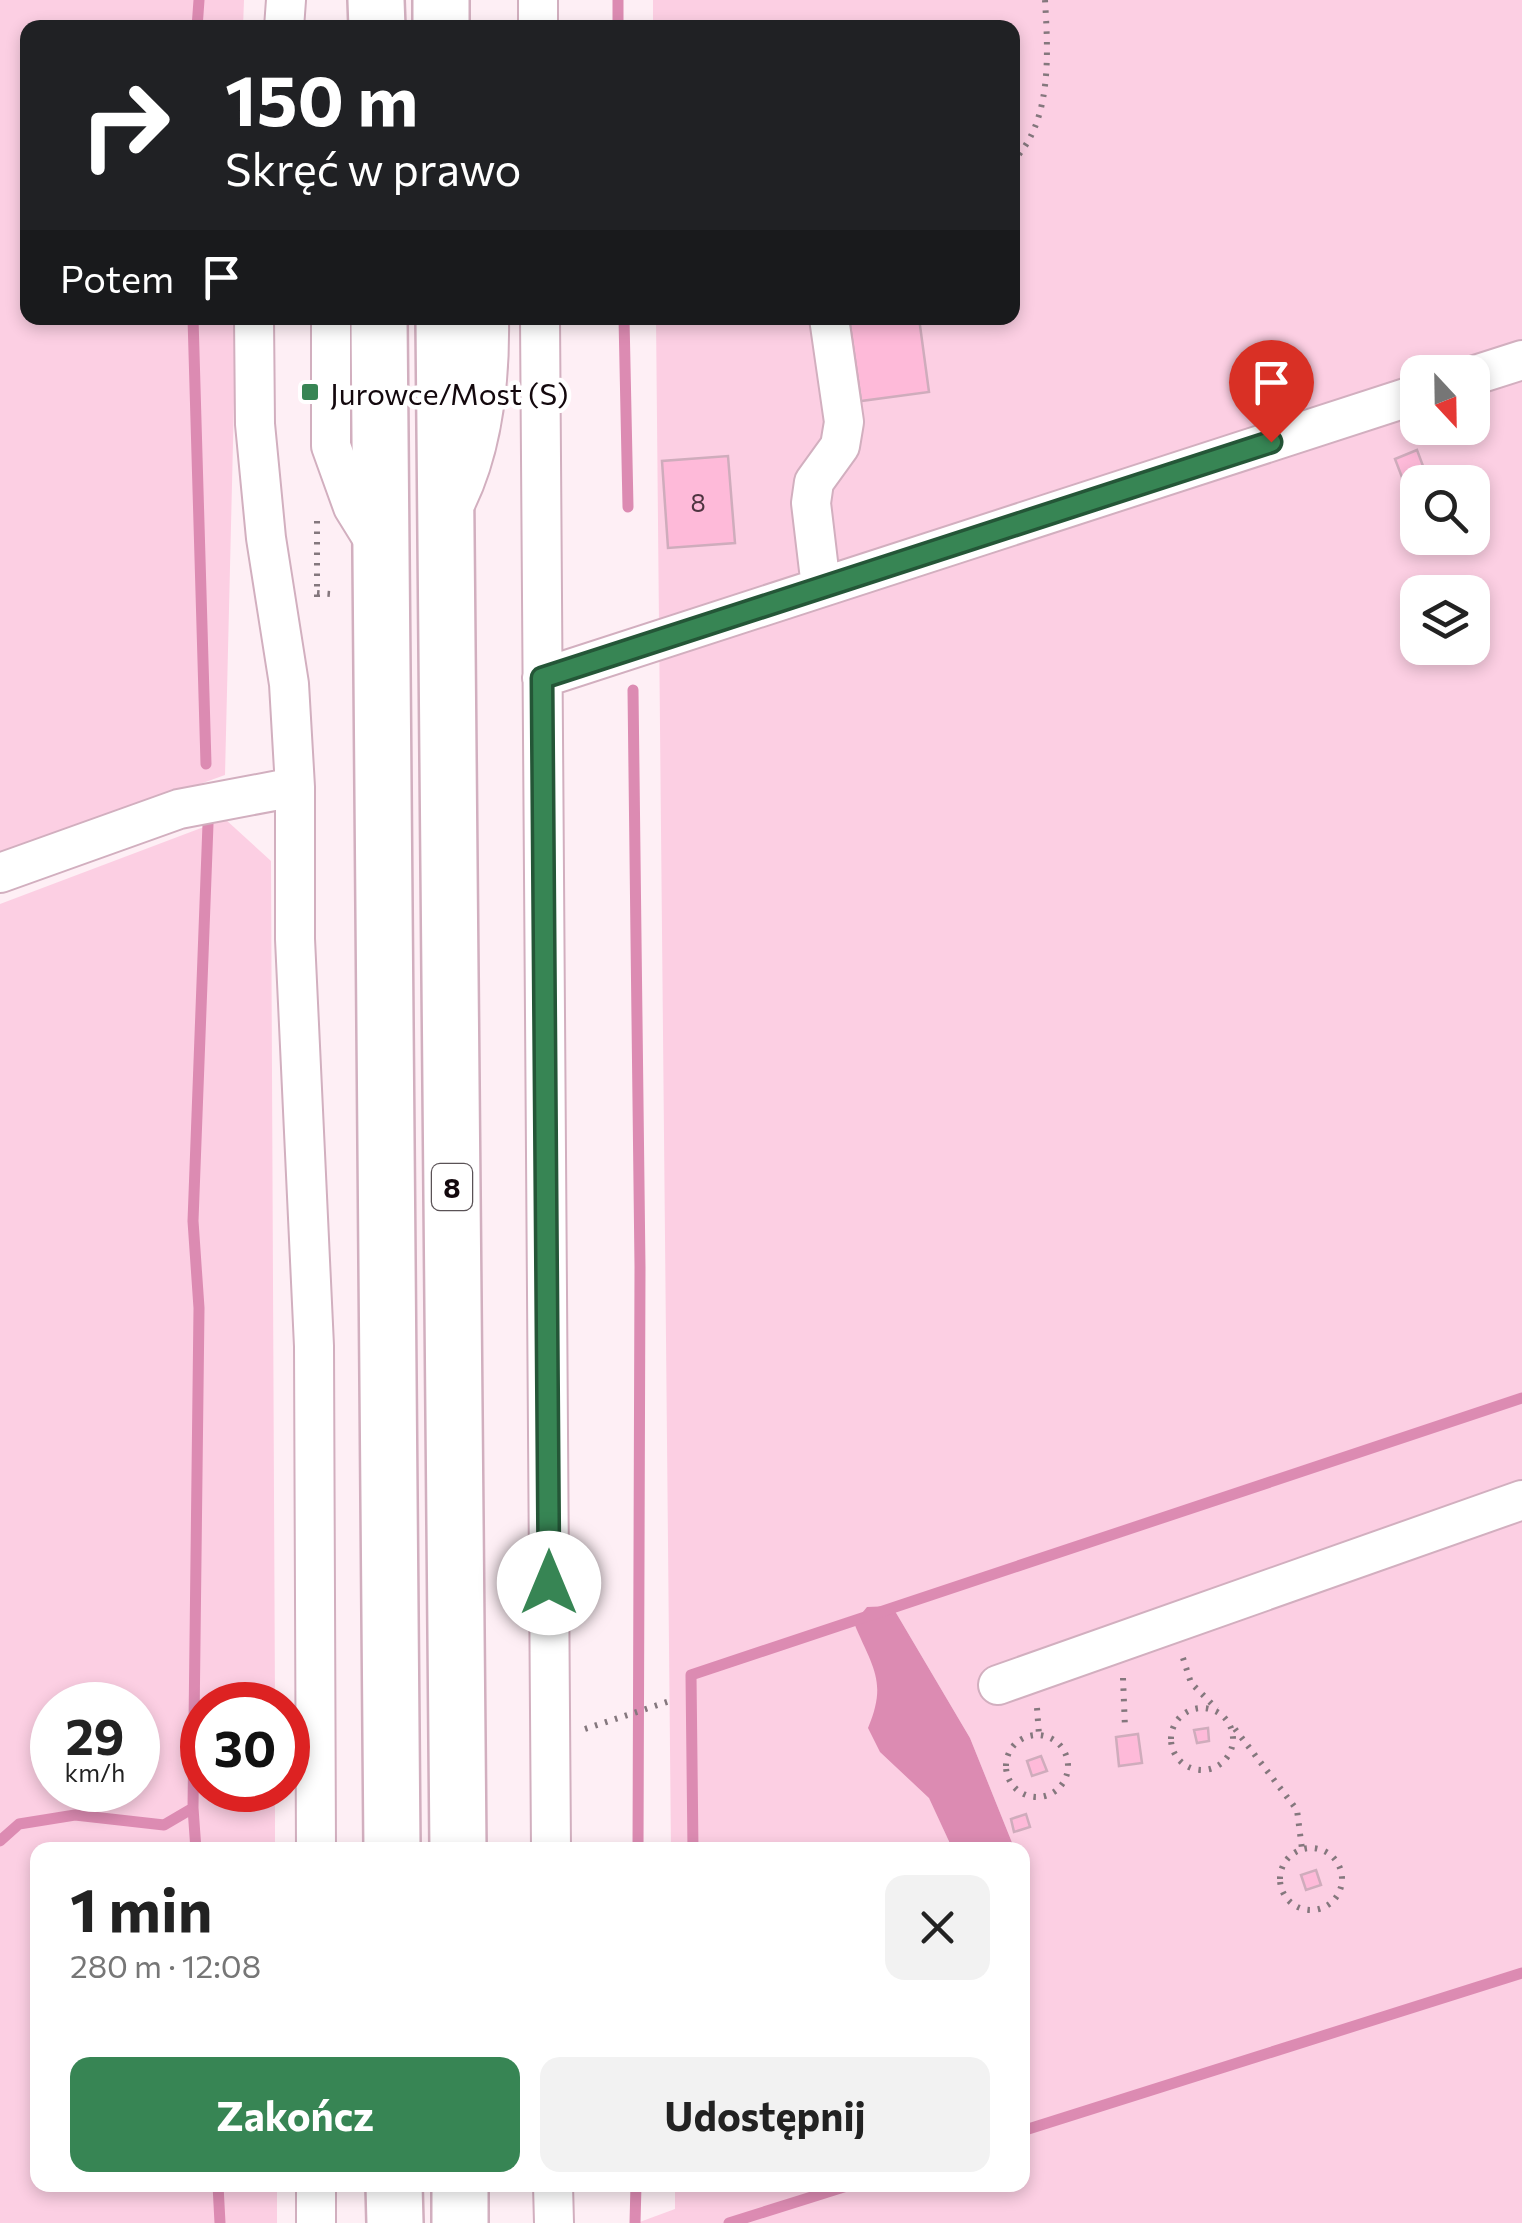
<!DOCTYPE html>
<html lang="pl">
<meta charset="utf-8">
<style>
body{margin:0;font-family:Commissioner,sans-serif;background:#f2f2f2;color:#222;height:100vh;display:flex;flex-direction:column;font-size:38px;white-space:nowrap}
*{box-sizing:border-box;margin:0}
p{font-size:32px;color:#767676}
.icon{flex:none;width:55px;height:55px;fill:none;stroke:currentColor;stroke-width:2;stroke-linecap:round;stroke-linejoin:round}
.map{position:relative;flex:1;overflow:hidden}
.sheet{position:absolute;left:30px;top:1842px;width:1000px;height:350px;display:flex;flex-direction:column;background:#fff;border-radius:20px;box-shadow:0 5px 15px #0003}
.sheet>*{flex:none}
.guide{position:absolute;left:20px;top:20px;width:1000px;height:305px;border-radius:20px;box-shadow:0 5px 15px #0003;background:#202124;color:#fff;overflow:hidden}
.needle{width:65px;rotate:158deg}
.controls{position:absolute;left:1400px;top:355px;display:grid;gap:20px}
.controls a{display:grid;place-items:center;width:90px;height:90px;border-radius:20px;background:#fff;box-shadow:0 5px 15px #0003;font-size:50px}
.speed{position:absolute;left:30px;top:1682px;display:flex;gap:20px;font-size:50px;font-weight:700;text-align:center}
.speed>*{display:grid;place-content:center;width:130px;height:130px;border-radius:50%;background:#fff;box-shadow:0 5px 15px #0003;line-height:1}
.speed small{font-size:25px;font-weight:400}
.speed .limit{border:15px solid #d22;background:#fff;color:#111}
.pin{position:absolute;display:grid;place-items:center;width:85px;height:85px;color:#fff;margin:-102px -42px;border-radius:50% 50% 50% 0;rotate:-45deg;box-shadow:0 0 10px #0007}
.pin .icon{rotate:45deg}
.me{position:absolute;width:110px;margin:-55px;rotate:0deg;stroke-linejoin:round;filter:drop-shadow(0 0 8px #0008)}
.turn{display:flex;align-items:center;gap:35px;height:210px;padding:0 40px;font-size:45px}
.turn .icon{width:130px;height:130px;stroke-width:2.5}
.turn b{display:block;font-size:70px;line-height:85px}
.then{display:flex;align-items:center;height:95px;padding:0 40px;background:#0003;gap:20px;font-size:38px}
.round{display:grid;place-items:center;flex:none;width:105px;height:105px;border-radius:20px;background:#f2f2f2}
.summary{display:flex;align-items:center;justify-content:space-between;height:170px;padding:0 40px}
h1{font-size:60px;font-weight:700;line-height:75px}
.cta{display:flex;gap:20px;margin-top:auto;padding:20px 40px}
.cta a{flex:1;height:115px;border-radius:20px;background:#378554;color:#fff;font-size:40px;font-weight:700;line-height:115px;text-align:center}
.cta a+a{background:#f2f2f2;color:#222}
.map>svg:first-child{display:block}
.green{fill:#fccfe3;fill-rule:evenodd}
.water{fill:#dc8bb2}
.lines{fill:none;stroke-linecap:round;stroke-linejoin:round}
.stream{stroke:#dc8bb2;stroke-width:11}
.building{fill:#febad9;stroke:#cfacbc;stroke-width:2.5}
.minor-casing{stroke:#d2afbf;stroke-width:42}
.highway-casing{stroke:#d2afbf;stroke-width:60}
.path{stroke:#84777d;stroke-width:6;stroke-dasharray:2.5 8;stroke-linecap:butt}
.minor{stroke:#fff;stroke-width:38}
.highway{stroke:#fff;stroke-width:55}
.route-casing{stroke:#245637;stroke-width:25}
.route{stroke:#378554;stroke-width:18}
.poi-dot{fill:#378554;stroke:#fff;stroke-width:4}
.labels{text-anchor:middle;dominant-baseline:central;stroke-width:9;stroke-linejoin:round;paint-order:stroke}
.number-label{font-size:25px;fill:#4e3440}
.shield{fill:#fff;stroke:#5a5256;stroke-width:2.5}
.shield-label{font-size:28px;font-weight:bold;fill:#13080d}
.poi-label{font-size:30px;fill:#13080d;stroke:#fff;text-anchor:start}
</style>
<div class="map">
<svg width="1522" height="2223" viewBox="0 0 1522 2223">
<rect width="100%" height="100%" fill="#feeff5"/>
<path class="green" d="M0,0H244L243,27L28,28V318H236L225,775L0,856Z
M653,0H1522V2223H637L675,2209V2185H1022V1850H1015L970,1738L892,1606L854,1623L876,1670L880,1701L909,1775L929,1797L953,1850H671L656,318H1012V28L653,27ZM1418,372H1472V428H1418ZM1418,482H1472V538H1418ZM1418,592H1472V648H1418Z
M225,819L271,861L275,1705H202V1790H275V1850H38V2185H277V2223H0V904ZM52,1705H138V1790H52Z"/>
<path class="water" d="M892,1606L970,1738L1015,1850H953L929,1798L880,1752L868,1728C888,1681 872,1667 854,1623L867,1607Z"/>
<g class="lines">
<path class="stream" d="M618,0V28
M197,28L199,0
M193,318L206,764
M624,318L628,507
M633,690L640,1267L638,1850
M193,1808L196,1850
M0,1841L19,1824L75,1815L164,1825L193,1808L199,1308L193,1221L208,824
M693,1850L691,1675L1522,1398
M1022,2131L1522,1973
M218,2185L220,2223
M635,2223L636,2185
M729,2223L850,2185"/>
</g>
<path class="building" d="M849,318H919L929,392L861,401Z
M1417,450L1429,482H1418V489L1408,493L1395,459Z
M728,456L735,543L668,548L662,461Z
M1208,1728L1209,1741L1197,1743L1194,1730Z
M1138,1734L1142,1763L1119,1766L1116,1737Z
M1041,1756L1047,1771L1032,1776L1027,1761Z
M1026,1814L1030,1827L1014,1832L1011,1819Z
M1316,1870L1321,1885L1306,1890L1301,1875Z"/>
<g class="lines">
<defs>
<path id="minor" d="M538,0V28
M284,28L286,0
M254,318L255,424L266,538L289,684L295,787V939L314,1346L316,1850
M331,318V446L353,507L379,549
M540,318L551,1850
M1472,376L1522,360
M457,500C483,446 490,377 489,318
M821,587L811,503L814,482L840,446L844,422L829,318
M542,678L1418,394
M0,873L179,809L295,787
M998,1685L1522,1500
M316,2185V2223
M553,2185L554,2223"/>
<path id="highway" d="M376,0L377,28
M441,0V28
M379,318L392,1850
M444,318L458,1850
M394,2185L395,2223
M460,2185V2223"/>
</defs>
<use href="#minor" class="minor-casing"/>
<use href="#highway" class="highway-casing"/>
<path class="path" d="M1012,162C1053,122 1048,52 1045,0
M317,521V599
M317,593L330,594
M1183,1658L1191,1683L1217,1709
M1123,1678L1125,1728
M1171 1739a31 31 0 1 1 62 0a31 31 0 1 1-62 0Z
M1037,1708L1039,1735
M585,1729L670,1701
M1235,1729L1297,1810L1302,1849
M1006 1766a31 31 0 1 1 62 0a31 31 0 1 1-62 0Z
M1280 1879a31 31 0 1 1 62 0a31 31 0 1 1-62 0Z"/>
<use href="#minor" class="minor"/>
<use href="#highway" class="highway"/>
</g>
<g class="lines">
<defs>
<path id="route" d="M549,1583L542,678L1271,442"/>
</defs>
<use href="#route" class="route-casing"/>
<use href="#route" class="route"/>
</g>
<rect class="poi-dot" x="300" y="382" width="20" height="20" rx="5"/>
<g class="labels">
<g class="number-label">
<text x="698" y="502">8</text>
</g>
<rect class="shield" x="432" y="1164" width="40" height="46" rx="8"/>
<g class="shield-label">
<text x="452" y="1187">8</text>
</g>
<g class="poi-label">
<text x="330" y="392">Jurowce/Most (S)</text>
</g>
</g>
</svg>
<div class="controls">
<a><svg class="needle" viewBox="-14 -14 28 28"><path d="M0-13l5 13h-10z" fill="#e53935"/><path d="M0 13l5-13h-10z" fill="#767676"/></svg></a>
<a><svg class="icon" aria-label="search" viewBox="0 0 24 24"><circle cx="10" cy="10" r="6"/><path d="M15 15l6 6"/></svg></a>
<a><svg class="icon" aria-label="layers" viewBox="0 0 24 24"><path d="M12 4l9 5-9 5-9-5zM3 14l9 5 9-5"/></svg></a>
</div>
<div class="speed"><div>29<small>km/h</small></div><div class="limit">30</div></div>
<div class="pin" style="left:1271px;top:442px;background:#d93025"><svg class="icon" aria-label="arrive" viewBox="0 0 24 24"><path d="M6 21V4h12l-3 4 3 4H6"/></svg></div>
<svg class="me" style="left:549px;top:1583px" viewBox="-20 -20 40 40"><circle r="19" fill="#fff"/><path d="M0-13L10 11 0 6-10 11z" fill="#378554"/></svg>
<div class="guide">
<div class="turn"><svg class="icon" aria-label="right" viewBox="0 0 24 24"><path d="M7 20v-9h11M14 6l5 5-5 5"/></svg><div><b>150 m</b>Skręć w prawo</div></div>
<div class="then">Potem<svg class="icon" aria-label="arrive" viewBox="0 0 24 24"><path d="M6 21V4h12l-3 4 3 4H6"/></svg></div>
</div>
<section class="sheet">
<div class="summary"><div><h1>1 min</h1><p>280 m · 12:08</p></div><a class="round"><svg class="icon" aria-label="close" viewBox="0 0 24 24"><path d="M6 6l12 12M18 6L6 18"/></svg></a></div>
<div class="cta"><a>Zakończ</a><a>Udostępnij</a></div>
</section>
</div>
